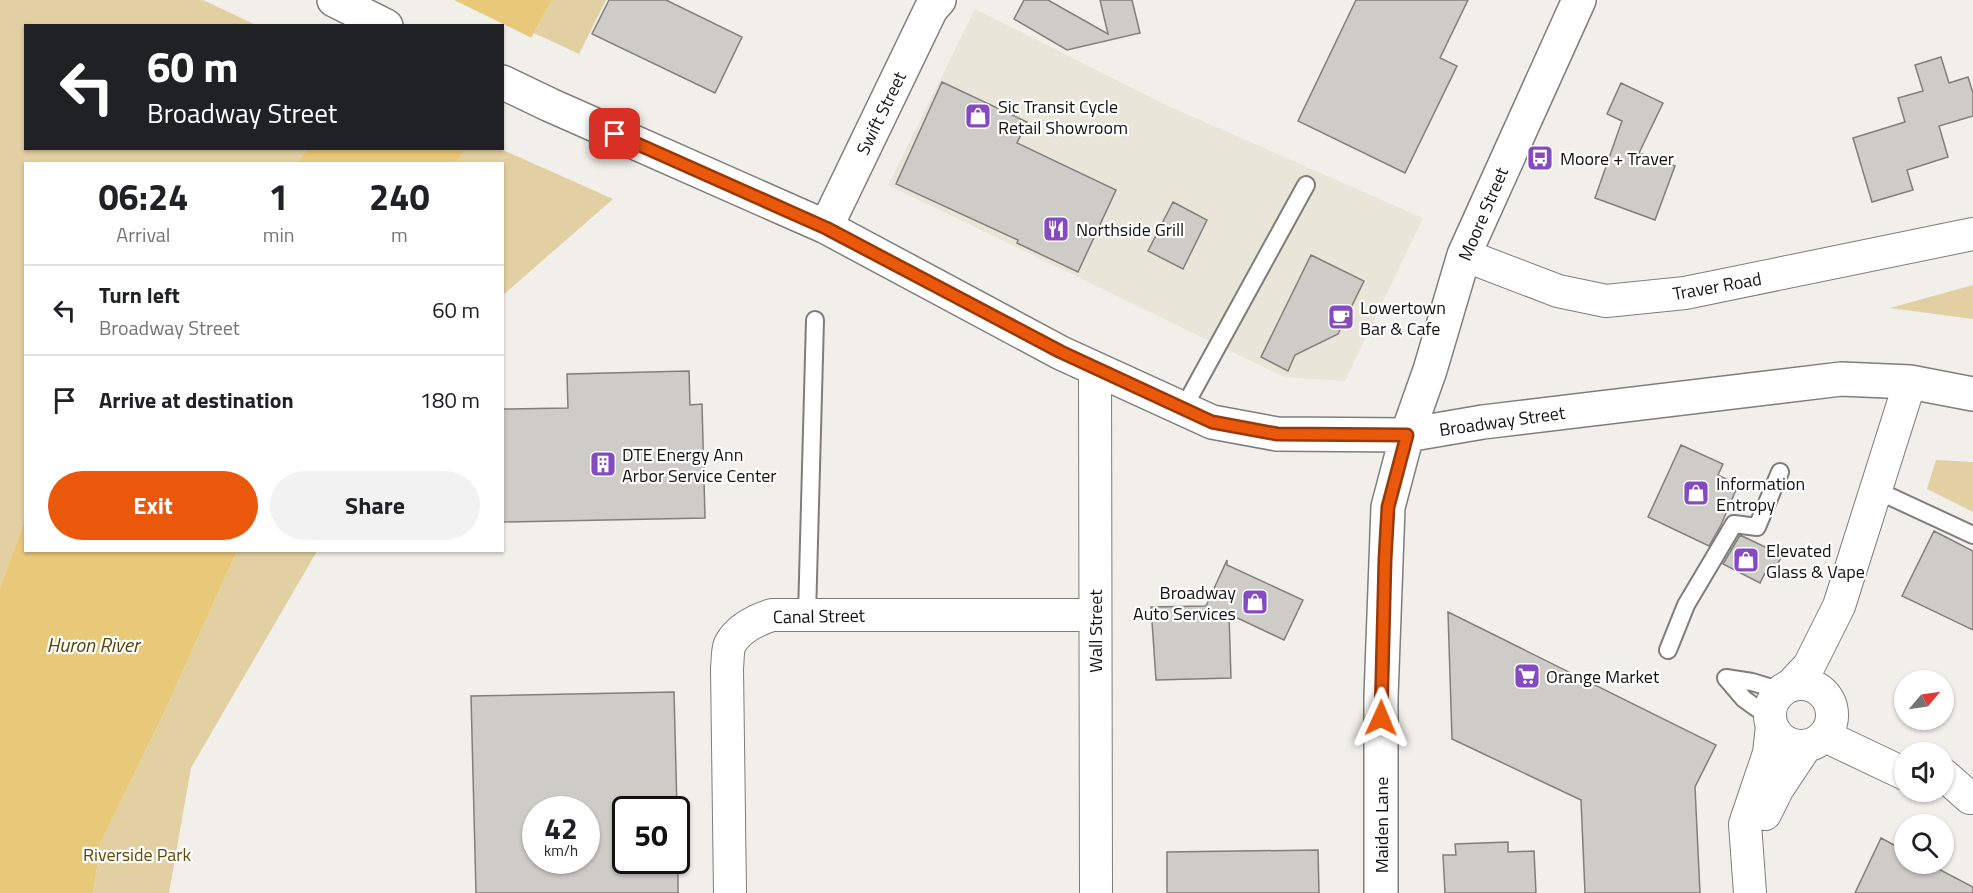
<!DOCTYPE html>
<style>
body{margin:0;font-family:"Titillium Web",sans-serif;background:#f2f2f2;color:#202124;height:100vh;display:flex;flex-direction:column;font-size:22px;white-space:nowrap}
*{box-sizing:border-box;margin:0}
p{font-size:20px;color:#757577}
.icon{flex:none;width:33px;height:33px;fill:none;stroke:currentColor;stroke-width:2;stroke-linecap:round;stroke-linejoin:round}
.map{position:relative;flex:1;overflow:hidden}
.sheet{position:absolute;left:24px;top:162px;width:480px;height:390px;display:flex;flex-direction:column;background:#fff;border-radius:0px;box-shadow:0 2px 4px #0004}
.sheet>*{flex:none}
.top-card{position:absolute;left:24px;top:24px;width:480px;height:126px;border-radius:0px;box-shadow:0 2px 4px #0004;background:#202124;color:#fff;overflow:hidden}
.needle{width:39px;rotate:61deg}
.fabs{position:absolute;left:1894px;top:670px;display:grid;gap:12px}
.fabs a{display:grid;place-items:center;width:60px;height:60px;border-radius:50%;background:#fff;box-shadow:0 2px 4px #0004;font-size:30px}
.speed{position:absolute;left:522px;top:796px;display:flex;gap:12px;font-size:30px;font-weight:700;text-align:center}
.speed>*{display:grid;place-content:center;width:78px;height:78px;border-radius:50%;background:#fff;box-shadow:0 2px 4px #0004;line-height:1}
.speed small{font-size:15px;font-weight:400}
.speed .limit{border:3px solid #111;border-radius:9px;background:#fff;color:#111}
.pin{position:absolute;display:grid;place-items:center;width:51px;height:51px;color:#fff;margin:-26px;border-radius:12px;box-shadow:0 3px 9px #0006}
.me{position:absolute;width:66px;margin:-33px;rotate:1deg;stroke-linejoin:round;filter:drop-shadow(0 0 4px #0008)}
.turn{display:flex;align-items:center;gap:21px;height:126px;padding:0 24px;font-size:27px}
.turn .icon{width:78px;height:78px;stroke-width:2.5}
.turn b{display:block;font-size:42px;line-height:51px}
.eta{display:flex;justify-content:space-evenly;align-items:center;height:102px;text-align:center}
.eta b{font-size:36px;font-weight:700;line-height:42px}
.cta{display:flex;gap:12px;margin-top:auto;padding:12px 24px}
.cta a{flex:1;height:69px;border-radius:36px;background:#ea580c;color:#fff;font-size:24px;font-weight:700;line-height:69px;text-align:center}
.cta a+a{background:#f2f2f2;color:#202124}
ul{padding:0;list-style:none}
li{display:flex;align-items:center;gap:18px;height:90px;padding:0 24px;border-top:2px solid #e0e0e0}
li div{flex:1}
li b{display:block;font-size:22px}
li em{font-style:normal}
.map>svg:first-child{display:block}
.built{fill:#e9e5d9}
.green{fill:#e3d0a2}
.water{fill:#e8c97a}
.pier{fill:#f1efea}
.building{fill:#ceccc7;stroke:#817f7b;stroke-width:1.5;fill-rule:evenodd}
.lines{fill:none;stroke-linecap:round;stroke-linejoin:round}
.service-casing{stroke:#7f7d79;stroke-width:20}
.minor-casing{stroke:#7f7d79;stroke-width:34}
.secondary-casing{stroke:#7f7d79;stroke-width:36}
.service{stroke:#fff;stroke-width:16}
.minor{stroke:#fff;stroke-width:32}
.secondary{stroke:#fff;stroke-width:33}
.route-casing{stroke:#983908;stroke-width:15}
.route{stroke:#ea580c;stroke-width:10}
.labels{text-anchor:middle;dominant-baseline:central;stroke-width:4.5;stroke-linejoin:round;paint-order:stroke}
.poi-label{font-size:18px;fill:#131311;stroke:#fff;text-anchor:start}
.street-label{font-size:18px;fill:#131311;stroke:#fff}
.park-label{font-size:18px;fill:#5e4909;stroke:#fff}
.water-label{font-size:20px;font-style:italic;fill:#594402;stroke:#fff}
</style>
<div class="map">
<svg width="1973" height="893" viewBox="0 0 1973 893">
<rect width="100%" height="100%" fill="#f1efea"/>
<path class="built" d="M975,9L1166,105L1423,218L1345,381L1284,377L888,185Z"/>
<path class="green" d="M0,0H203L256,25L26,26V148L309,149L297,163L26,164L25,519L0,588Z
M552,0H606L579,54L534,33Z
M466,148L501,149L613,199L503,295L502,164L455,163Z
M1973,285V319L1890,308Z
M1936,460L1973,462V512L1927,489Z
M237,551H317L191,768L169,893H93L101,842L164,713Z"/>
<path class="water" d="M418,0H552L507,82L502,26Z
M309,148H466V149L455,163H297Z
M25,519L26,550L237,551L164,713L101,842L93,893H0V588Z"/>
<path class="pier" d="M414,0H454L534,39L510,84L503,93L502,26H395Z"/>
<path class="building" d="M609,0H666L742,37L715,93L592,34Z
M1024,0H1048L1108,34L1100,0H1132L1140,33L1067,50L1014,19Z
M1356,0H1468L1440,58L1457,66L1405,173L1298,121Z
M1941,57L1949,83L1968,77L1973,93V116L1939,126L1948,157L1907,170L1913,190L1872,202L1853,138L1905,122L1898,98L1923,91L1915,65Z
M942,82L1027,122L1017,143L1116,190L1078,272L1017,243L1018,240L896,184Z
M1621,83L1663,103L1639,153L1675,166L1655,220L1595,198L1622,121L1607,114Z
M1173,202L1207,220L1183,269L1148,251Z
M1311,255L1364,281L1338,334L1295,355L1288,371L1261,357Z
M689,371L690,405L702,404L705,518L502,522V409L568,408L567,374Z
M1681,445L1723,464L1718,475L1738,485L1721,525L1709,546L1648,517Z
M1934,531L1973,551V630L1902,596Z
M1740,535L1782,555L1772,576L1765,573L1760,583L1723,564Z
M1227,560V565L1303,600L1284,640L1229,614L1231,678L1156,680L1151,607L1206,606Z
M1448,612L1716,745L1695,787L1700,893H1585L1581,800L1452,739Z
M674,692L677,810H626V861H678V893H476L471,696ZM536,810H586V861H536Z
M1881,838L1905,851V864H1929L1973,887V893H1855Z
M1508,842V852L1534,851L1536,893H1445L1443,855H1456L1455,844Z
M1318,850L1319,893H1167V852Z"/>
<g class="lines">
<defs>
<path id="service" d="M1183,409L1306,185
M1876,490L1973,535
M807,615L815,320
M1668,650L1686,605L1734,524L1757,527L1780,472
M1726,678L1744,699L1769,717
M1726,678L1752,682L1782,691"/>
<path id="minor" d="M1464,255L1558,291L1606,301L1685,293L1973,234
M1095,369L1096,893
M1770 715a31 31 0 1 1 62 0a31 31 0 1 1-62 0Z
M1790,686L1809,666L1839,606L1910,382
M1825,736L1905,774
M1944,775L1970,798
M1765,814L1778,788L1806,746
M730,893L727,668C728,661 727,651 730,644C739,628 756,620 772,615H1095
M1750,893L1745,824L1769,753L1772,726"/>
<path id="secondary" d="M334,0L386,26
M502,82L550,105L826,227L1061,353L1212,422L1277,434L1407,435L1483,422L1841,379L1910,382L1973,394
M826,227L931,9L939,0
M1381,893V697L1388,507L1407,435L1430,370L1464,255L1579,0"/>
</defs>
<use href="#service" class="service-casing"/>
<use href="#minor" class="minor-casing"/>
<use href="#secondary" class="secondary-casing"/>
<use href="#service" class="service"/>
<use href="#minor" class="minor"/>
<use href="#secondary" class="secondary"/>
</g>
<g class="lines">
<defs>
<path id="route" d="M615,134L826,228L1061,352L1212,422L1277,434L1407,435L1388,507L1385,559L1381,718"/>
</defs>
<use href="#route" class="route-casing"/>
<use href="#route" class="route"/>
</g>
<defs>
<symbol id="shop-square" viewBox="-11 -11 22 22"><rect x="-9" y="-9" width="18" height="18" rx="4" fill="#864ac0" stroke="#fff"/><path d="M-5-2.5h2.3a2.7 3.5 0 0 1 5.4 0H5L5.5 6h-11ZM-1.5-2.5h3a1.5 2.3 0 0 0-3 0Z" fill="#fff"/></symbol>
<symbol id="bus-square" viewBox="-11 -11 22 22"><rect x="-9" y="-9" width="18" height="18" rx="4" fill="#864ac0" stroke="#fff"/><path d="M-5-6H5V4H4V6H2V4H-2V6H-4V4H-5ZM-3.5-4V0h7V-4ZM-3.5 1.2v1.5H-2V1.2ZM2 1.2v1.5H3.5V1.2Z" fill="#fff"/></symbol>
<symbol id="restaurant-square" viewBox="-11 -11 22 22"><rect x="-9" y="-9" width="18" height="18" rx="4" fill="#864ac0" stroke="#fff"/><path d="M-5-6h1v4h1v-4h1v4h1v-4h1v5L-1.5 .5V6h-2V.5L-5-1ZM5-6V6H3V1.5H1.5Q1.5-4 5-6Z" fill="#fff"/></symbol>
<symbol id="cafe-square" viewBox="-11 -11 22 22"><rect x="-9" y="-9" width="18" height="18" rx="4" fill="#864ac0" stroke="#fff"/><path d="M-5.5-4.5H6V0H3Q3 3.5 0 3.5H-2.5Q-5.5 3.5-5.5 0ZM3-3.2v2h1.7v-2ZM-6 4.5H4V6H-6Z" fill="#fff"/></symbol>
<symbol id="building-square" viewBox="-11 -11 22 22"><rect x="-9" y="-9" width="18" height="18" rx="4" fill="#864ac0" stroke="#fff"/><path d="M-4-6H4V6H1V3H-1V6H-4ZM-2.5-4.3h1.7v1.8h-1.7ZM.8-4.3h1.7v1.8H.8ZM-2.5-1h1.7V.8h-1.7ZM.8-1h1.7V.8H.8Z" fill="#fff"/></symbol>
<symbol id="supermarket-square" viewBox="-11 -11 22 22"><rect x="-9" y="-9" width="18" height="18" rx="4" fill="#864ac0" stroke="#fff"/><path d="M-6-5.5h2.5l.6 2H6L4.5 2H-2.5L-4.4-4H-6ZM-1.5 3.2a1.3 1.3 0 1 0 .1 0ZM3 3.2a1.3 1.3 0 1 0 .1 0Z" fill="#fff"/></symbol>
</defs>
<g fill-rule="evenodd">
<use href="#shop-square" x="963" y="101" width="30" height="30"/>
<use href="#bus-square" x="1525" y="143" width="30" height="30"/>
<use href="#restaurant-square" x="1041" y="214" width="30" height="30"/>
<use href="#cafe-square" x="1326" y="302" width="30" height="30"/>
<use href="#building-square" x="588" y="449" width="30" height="30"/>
<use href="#shop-square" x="1681" y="478" width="30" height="30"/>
<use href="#shop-square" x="1731" y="545" width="30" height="30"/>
<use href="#shop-square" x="1240" y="587" width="30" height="30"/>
<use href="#supermarket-square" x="1512" y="661" width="30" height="30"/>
</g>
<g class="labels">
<g class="poi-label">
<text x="998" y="106">Sic Transit Cycle<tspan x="998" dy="21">Retail Showroom</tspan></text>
<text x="1560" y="158">Moore + Traver</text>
<text x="1076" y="229">Northside Grill</text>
<text x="1360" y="307">Lowertown<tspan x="1360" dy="21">Bar &amp; Cafe</tspan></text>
<text x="622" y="454">DTE Energy Ann<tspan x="622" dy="21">Arbor Service Center</tspan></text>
<text x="1716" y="483">Information<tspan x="1716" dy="21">Entropy</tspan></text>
<text x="1766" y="550">Elevated<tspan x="1766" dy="21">Glass &amp; Vape</tspan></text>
<text x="1236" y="592" text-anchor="end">Broadway<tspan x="1236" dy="21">Auto Services</tspan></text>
<text x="1546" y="676">Orange Market</text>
</g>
<g class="street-label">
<text transform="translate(881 113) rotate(-64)">Swift Street</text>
<text transform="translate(1483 214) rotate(-67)">Moore Street</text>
<text transform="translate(1717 286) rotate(-10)">Traver Road</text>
<text transform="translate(1502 421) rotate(-8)">Broadway Street</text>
<text transform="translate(819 616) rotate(-1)">Canal Street</text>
<text transform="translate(1095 631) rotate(-90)">Wall Street</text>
<text transform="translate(1381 825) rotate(-90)">Maiden Lane</text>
</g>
<g class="park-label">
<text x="137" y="854">Riverside Park</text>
</g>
<g class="water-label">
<text x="93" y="644">Huron River</text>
</g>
</g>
</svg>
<div class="fabs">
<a><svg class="needle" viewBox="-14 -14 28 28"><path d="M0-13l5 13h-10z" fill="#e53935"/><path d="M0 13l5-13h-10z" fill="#757577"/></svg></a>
<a><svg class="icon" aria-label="sound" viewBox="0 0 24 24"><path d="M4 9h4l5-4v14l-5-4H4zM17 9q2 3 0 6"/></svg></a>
<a><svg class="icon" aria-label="search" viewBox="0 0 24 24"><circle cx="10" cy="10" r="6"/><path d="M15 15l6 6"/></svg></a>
</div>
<div class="speed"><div>42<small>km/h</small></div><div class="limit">50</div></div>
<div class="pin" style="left:615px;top:134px;background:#d93025"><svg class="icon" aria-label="arrive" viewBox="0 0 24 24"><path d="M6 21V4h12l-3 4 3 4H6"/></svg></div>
<svg class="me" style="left:1381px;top:718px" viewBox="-20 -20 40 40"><path d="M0-17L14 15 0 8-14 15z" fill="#ea580c" stroke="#fff" stroke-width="4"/></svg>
<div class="top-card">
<div class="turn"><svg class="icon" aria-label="left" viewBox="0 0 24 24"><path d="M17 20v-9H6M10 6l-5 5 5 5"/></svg><div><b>60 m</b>Broadway Street</div></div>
</div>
<section class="sheet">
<div class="eta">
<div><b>06:24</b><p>Arrival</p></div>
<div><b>1</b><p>min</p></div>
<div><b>240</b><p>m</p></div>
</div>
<ul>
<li><svg class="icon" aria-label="left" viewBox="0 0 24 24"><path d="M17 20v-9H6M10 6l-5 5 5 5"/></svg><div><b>Turn left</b><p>Broadway Street</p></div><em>60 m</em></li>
<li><svg class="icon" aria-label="arrive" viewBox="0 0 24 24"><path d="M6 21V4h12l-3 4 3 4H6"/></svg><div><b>Arrive at destination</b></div><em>180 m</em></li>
</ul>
<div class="cta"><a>Exit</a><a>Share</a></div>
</section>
</div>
